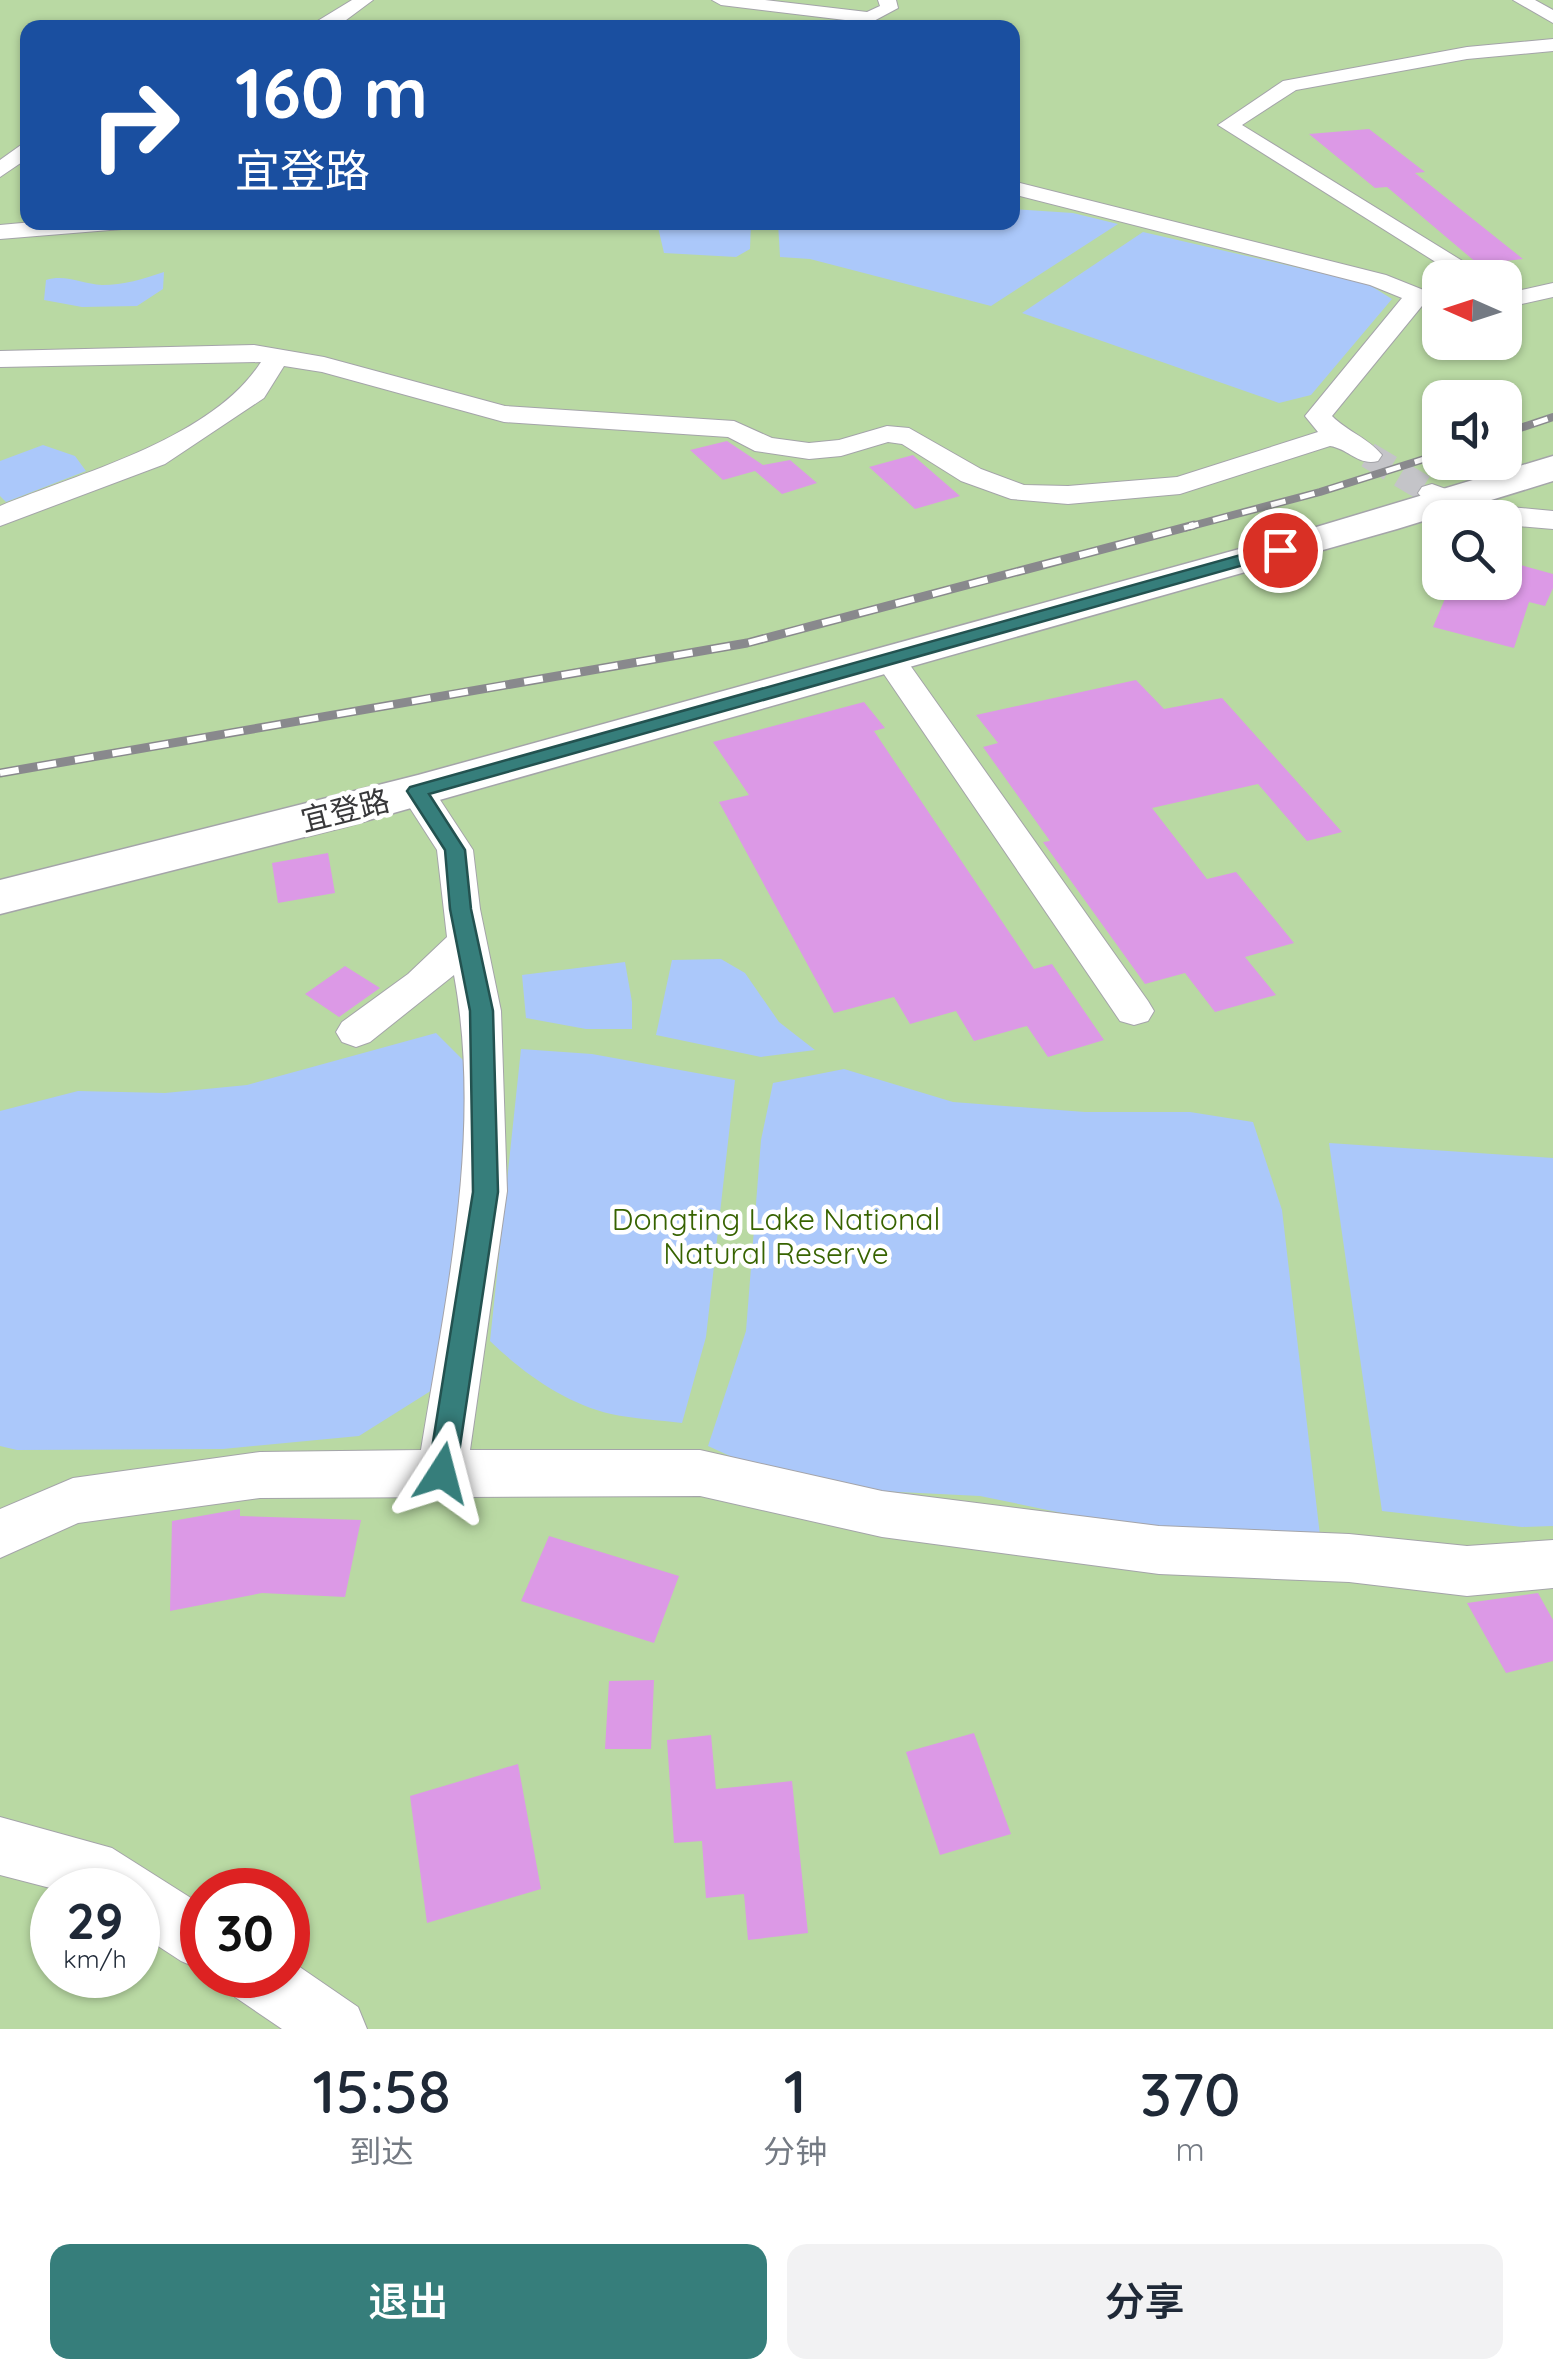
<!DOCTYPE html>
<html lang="zh">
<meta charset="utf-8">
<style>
body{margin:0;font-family:Quicksand,"Noto Sans SC",sans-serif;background:#f2f2f3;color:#1f2937;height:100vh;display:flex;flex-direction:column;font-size:38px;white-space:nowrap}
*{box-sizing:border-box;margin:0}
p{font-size:32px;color:#747a83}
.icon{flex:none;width:55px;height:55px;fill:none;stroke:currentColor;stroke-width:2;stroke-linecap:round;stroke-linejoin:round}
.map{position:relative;height:2029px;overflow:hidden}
.side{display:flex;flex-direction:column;background:#fff;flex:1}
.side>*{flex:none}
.top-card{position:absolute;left:20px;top:20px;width:1000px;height:210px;border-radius:20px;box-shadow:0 2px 8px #0004;background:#1a4fa0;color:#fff;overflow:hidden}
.needle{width:65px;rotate:273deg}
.tools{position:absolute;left:1422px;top:260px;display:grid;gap:20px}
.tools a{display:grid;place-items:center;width:100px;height:100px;border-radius:20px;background:#fff;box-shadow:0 2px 8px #0004;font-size:50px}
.speed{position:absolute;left:30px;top:1868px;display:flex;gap:20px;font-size:50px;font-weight:700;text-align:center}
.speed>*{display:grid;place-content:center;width:130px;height:130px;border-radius:50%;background:#fff;box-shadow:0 2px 8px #0004;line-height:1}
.speed small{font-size:25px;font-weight:400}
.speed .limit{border:15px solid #d22;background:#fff;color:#111}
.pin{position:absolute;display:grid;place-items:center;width:85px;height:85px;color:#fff;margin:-42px;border:5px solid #fff;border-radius:50%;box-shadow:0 2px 10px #0007}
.me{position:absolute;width:110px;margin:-55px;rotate:9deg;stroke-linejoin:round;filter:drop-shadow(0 0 8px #0008)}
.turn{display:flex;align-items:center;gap:35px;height:210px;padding:0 50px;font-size:45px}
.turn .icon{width:130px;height:130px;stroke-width:2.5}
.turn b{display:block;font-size:70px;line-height:85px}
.eta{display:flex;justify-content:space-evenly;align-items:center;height:170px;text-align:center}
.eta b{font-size:60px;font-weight:600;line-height:70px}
.button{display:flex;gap:20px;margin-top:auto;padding:20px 50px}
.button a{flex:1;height:115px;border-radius:20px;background:#367e7b;color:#fff;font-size:40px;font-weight:600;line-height:115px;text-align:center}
.button a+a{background:#f2f2f3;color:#1f2937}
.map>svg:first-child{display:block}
.green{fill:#b9d9a3;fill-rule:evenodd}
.water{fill:#abc8fa}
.building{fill:#dc99e6}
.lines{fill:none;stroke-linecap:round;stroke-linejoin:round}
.street-tunnel{stroke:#c4c4c8;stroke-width:26;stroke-dasharray:26 12;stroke-linecap:butt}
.street-casing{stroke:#a4a4a9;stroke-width:2}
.secondary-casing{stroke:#a4a4a9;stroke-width:3}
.street{fill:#fff;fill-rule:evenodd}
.secondary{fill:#fff;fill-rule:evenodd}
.rail-far1-casing{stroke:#89898d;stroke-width:8}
.rail-casing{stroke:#89898d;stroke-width:9}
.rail-far1{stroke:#fff;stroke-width:5;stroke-dasharray:15;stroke-linecap:butt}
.rail{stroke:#fff;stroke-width:6;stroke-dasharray:19;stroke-linecap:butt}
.route{fill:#367e7b;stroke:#235250;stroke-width:2.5}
.labels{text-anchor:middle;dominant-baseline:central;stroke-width:9;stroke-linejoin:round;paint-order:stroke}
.street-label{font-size:30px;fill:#38383a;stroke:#fff}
.park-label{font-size:30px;fill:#376300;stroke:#fff}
</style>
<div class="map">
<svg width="1553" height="2029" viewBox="0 0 1553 2029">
<rect width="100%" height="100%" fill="#e7e7ec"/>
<path class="green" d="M0,0H1553V2029H0ZM28,28H1012V222H28ZM1440,278H1505V342H1440ZM1440,398H1505V462H1440ZM1440,518H1505V582H1440ZM52,1890H138V1975H52ZM202,1890H288V1975H202Z"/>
<path class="water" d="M1013,209L1073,213L1118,224L991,306L810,259L780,257L778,223L1012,222Z
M657,223H751L750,249L736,257L664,253Z
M1143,232L1368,284L1392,299L1311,395L1279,403L1022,313Z
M164,272L163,289L137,306L82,307L44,300L46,280C66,274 82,284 102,285C124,285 143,279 164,272Z
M43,445L75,456L86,471L6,502L0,496V461Z
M721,959L745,973L779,1022L815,1050L761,1057L656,1035L672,960Z
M625,962L632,1002V1029H586L526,1018L522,975Z
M436,1033L468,1065L455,1312L437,1387L359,1436L223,1449L17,1450L0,1446V1111L78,1091L165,1093L247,1085Z
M521,1049L592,1054L735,1080L706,1337L682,1423C659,1420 634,1419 611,1414C565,1403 523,1373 490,1341Z
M844,1069L953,1102L1085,1112H1190L1253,1122L1282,1210L1321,1544H1212L980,1496L798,1487L708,1446L746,1331L761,1140L773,1083Z
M1329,1143L1553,1158V1526L1522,1527L1382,1511Z"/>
<path class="building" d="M1369,129L1425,172L1415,173L1523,259L1478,264L1387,187L1375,188L1309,134Z
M727,441L763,465L790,460L817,483L782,494L755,471L723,480L690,450Z
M913,455L915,457L960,496L915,509L869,467Z
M1506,561L1553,574V588L1545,606L1529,602L1514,648L1433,627L1452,582H1505Z
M1136,680L1164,709L1222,698L1342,832L1307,841L1258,784L1152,808L1207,879L1236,872L1294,943L1245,957L1276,995L1215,1012L1185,973L1145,984L1043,842L1050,841L983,747L998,743L976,715Z
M864,702L885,728L874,731L1034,969L1052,964L1104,1040L1048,1057L1027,1026L974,1041L956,1011L910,1024L894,997L834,1013L719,802L749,795L713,742Z
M328,853L335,893L278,903L272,863Z
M345,966L380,988L339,1017L305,994Z
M240,1509V1516L361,1520L345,1597L262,1593L170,1611L172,1521Z
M549,1536L679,1576L654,1643L521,1601Z
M1538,1593L1553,1620V1661L1506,1673L1467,1603Z
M654,1680L651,1749H605L609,1681Z
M974,1733L1011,1834L940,1855L906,1752Z
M711,1735L716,1789L792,1781L808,1933L748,1940L744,1894L706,1898L702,1841L674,1843L667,1740Z
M518,1764L541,1889L427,1923L410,1796Z"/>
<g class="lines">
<path class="street-tunnel" d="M1368,455L1432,493"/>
<defs>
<path id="street" d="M352,0H373L338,26L306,28Z
M712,0H765L867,12L880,6L878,0H896L898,8L870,23L721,5Z
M1513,0H1535L1553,10V23Z
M1553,39V51L1467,59L1296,90L1242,125L1490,278H1461L1218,125L1283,81L1467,47Z
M28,140V158L0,177V160Z
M1012,181L1386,275L1426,291L1429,296L1426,301L1332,416C1348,432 1367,437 1382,455L1378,461C1358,466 1349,449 1330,446L1180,494L1068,504L1011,499L961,481L902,444L888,442L841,456L809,459L755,451L728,437L504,422L322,372L284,366L264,398L165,464L0,526V506C82,472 212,439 261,362L0,367V351L254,345L324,357L505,406L734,421L772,438L809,443L839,440L887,426L909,428L981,469L1024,485L1068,486L1177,477L1318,432L1305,416L1402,298L1370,285L1012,194Z
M33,222H133L122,229L0,239V225Z
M1553,283V297L1513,306L1505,304V287L1517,291Z
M1432,484L1490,505L1553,511V529L1506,525L1505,518C1476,518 1438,518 1418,493L1422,487Z
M889,648L900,651L1148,1001L1154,1011L1148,1021L1134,1025L1120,1021L873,658L878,651Z
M417,780L429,783L473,850L480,909L501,1011L507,1191L470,1450H700L882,1491L1159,1526L1349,1534L1467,1546L1553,1540V1588L1467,1596L1349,1582L1159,1574L882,1537L700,1496L260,1498L78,1523L0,1558V1509L73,1478L260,1452L421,1450C446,1296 483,1132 454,975L370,1042L356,1047L342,1042L336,1032L342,1022L408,974L447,937L437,850L399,791L405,783Z
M0,1817L112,1848L202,1905V1970L181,1961L138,1933V1890H58L0,1875Z
M288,1959L358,2007L367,2029H282L235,1997L226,1975H288Z"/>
<path id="secondary" d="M1553,456V481L1397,529L344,827L0,914V880L418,775L1283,537Z"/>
</defs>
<use href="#street" class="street-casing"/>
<use href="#secondary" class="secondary-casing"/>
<use href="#street" class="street"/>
<use href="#secondary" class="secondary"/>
<defs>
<path id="rail-far1" d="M1505,433L1553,417
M1184,528L1320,492L1440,454"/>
<path id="rail" d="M0,773L747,643L1194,525"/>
</defs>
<use href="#rail-far1" class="rail-far1-casing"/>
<use href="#rail" class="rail-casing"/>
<use href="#rail-far1" class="rail-far1"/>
<use href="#rail" class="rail"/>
</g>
<path class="route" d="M1280,544L1288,550L1286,553L429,794L465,850L471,909L493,1011L498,1192L456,1473L452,1482L442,1486L432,1482L428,1473L473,1192L470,1011L450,909L445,850L407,791L410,787Z"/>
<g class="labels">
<g class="street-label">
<text transform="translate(345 810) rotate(-14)">宜登路</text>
</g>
<g class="park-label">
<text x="776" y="1219">Dongting Lake National<tspan x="776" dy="34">Natural Reserve</tspan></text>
</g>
</g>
</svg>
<div class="tools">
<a><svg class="needle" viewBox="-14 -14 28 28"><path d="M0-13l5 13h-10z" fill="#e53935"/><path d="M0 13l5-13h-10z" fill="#747a83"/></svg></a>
<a><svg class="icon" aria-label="sound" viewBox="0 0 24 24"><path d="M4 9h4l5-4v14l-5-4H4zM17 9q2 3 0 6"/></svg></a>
<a><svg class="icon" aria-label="search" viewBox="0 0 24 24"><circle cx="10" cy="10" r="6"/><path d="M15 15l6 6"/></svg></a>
</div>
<div class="speed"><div>29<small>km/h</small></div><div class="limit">30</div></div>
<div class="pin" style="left:1280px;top:550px;background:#d93025"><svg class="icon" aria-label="arrive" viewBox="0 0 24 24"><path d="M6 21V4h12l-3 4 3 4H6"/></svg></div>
<svg class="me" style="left:442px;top:1473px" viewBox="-20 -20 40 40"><path d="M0-17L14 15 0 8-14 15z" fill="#367e7b" stroke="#fff" stroke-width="4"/></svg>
<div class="top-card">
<div class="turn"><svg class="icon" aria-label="right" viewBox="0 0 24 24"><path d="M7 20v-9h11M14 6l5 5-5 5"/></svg><div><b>160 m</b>宜登路</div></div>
</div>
</div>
<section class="side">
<div class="eta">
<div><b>15:58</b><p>到达</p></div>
<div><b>1</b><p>分钟</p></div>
<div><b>370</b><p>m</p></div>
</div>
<div class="button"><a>退出</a><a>分享</a></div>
</section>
